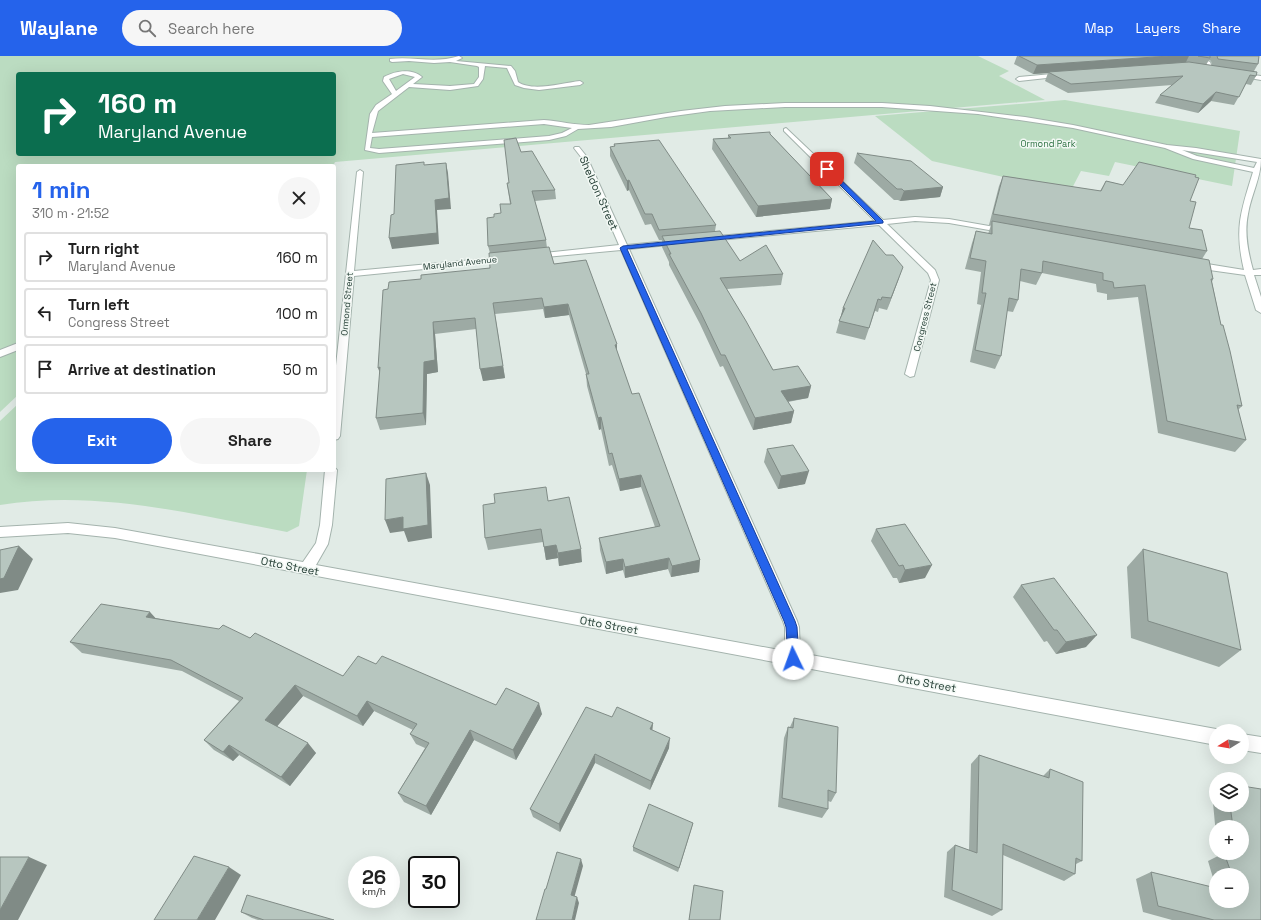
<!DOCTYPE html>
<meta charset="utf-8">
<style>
body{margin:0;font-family:"Space Grotesk",sans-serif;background:#f6f6f6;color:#222;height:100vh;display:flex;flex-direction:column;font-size:15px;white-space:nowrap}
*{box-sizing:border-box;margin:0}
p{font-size:13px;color:#767676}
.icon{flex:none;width:22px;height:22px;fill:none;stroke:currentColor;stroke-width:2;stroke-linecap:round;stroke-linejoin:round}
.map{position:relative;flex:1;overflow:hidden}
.details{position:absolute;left:16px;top:108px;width:320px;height:308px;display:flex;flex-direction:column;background:#fff;border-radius:4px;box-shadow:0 4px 16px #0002}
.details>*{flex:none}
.guide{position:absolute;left:16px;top:16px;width:320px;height:84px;border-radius:4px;box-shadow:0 4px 16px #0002;background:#0b6e4f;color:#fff;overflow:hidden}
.needle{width:26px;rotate:259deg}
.buttons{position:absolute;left:1209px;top:668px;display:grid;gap:8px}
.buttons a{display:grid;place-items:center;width:40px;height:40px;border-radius:50%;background:#fff;box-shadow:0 4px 16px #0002;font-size:20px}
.speed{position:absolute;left:348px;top:800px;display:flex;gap:8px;font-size:20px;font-weight:700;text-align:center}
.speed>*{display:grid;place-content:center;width:52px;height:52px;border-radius:50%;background:#fff;box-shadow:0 4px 16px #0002;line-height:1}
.speed small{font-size:10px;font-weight:400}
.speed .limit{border:2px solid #111;border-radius:6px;background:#fff;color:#111}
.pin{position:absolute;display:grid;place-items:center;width:34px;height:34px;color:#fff;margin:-17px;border-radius:8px;box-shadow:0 2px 6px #0006}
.me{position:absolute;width:44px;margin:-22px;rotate:357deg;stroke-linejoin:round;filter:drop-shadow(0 0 3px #0008)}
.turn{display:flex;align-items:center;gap:14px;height:84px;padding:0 16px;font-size:18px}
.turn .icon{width:52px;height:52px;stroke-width:2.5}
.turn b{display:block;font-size:28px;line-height:34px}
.round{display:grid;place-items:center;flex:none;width:42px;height:42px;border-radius:21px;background:#f6f6f6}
.summary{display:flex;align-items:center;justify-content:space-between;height:68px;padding:0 16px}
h1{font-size:24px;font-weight:800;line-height:30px;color:#2563eb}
.cta{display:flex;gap:8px;margin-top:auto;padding:8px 16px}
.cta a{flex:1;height:46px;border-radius:24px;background:#2563eb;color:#fff;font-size:16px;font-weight:800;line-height:46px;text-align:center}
.cta a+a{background:#f6f6f6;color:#222}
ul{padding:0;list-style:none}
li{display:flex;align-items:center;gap:12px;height:50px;margin:0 8px 6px;padding:0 8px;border:2px solid #e0e0e0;border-radius:4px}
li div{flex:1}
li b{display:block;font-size:15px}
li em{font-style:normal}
header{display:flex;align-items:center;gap:24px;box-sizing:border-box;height:56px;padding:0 20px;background:#2563eb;color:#fff}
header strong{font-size:19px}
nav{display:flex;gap:22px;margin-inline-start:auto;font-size:14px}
.search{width:280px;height:36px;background:#f6f6f6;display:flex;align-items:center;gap:10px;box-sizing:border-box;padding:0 14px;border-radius:22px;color:#767676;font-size:15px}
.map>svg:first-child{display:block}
.green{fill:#bbdcc1;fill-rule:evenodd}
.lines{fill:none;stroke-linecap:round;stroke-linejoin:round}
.minor-casing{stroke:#a4b3ad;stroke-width:2}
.minor{fill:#fff;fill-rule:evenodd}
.wall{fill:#9daaa4;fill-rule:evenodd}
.shaded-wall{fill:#808b86}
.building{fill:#b7c6bf;stroke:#808b86}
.route{fill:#2563eb;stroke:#184099}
.labels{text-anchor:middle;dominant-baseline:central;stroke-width:3;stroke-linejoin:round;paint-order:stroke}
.far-park-label{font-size:9px;fill:#2d7142;stroke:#f2f8f4}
.far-street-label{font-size:9px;fill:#223c33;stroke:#f2f8f4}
.street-label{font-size:11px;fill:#223c33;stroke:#f2f8f4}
</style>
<header>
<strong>Waylane</strong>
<div class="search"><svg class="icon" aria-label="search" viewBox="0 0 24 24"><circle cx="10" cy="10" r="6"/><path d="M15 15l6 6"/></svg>Search here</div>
<nav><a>Map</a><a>Layers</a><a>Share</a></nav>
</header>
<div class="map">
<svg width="1261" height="864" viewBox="0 0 1261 864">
<rect width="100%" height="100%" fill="#e1ebe6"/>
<path class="green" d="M0,0H978L1009,15L999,20L1045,44L335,106L333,110H18V339L0,356ZM18,18H334V98H18Z
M1065,44L1240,75L1232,130L1115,106L1109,120L1081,115L1070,136L932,105L875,60Z
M18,348V414H307L299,470L287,476C192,458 96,433 0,449V365Z"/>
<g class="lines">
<defs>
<path id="minor" d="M459,0L462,2L456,5L511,10L515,15L518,26C532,36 563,27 580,25L583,27L580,29L539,34L524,32L515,29L507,12L485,10L483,23L478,30L450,34L409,31L378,55L372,77L544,64C559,65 574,69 589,69L681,55L725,50L785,47H882L930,50L1025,61L1073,69L1167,89L1196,92L1261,103C1261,122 1251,139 1248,158C1244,177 1248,196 1253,214L1261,213V219H1254L1261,241V257L1256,254L1245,219L1195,212L1191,209L1195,206L1244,214C1234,172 1241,155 1253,116L1193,103L1165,92L1073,72L978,58L882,51H785L710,55L666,61L611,71L578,73L566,80L549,84L379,97L365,94L370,58L376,49L392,38L383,25L384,21C395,15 411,12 422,21L413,28L450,30L474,28L479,21V11L477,10L450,6L434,7L409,5L392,6L390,5V3C414,0 434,8 459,0ZM403,18L415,21L396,35L389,23ZM544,68L572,72L562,77L549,80L379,93L370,92L372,81ZM1182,94L1257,106L1254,112L1197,100Z
M1191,0H1197L1210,6L1213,14L1208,15L1206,8Z
M1063,17L1066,19L1065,20L1019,25L1016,23L1019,21Z
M1240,17L1261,20V24L1238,20L1237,19Z
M786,72L883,164L915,161L949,163L1006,173L1010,175L1006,177L949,167L915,165L887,168L935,214L939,224L914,320L910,321L905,318L931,224L928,217L879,169L708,185L704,183L708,181L875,165L784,75V73Z
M575,91H579L587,101L627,189L678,184L682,186L678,188L629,193L797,565L799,571L800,597L1216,673L1221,675H1216V689L115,482L68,477L0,481V471L68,467L115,472L303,506L316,487L320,469L325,414H334V411L337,414L332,469L328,488L316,509L785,595V571L783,565L621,194L535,202L531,200L535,198L619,189L581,101L574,92Z
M360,114L363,116L354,215L505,201L509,203L505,205L354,220L340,380L338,383L334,384V328L357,116Z
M18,287V294L0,301V294Z
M1242,678L1261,681V697L1242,694Z"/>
</defs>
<use href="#minor" class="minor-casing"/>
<use href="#minor" class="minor"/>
</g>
<path class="wall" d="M1017,0H1259L1258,8L1254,15L1256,20L1251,29L1246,28L1234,49L1211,45L1198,57L1155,47L1160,39L1172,29L1068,37L1045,25L1048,17L1033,18L1014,8ZM1209,4L1211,5L1212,10L1206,9Z
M770,78L832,143L830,153L756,161L712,93L713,83L728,82V79Z
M614,88L716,169L715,175L740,205L783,218L781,229L727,233L773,314L811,330L808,342L788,346L794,355L791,367L753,374L723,310L720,311L700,268L669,209V206L662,191V184H659L651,168L645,169L629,134L627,135L610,100V91H614Z
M521,96L555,134L556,143L535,145L546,184L547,192L554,208L617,296L632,338L700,504L699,516L671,521L668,513L625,522L623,514L606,518L600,494L599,482L655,471L641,431L620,435L612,409L609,410L601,373L599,374L587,330L586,318L569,259L545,262L543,253L495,258L505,322L483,325L476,273L435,278L438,316L427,318L426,369L380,374L376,362L388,233L421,223L490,212V197L488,190L494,161L501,157L510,148L507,127H509Z
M857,97L943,131L940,141L900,145L898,144H894L854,107Z
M1003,120L1100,135L1106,125L1123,129L1195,121L1190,145L1189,172L1207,195L1202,203L1213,223L1212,226L1221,269L1242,350L1238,354L1246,384L1235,396L1158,377L1138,241L1107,244V238L1097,236L1096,228L1042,217L1036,229L1020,225L1018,244L1013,256L1007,255L1001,300L995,313L970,306L981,249L977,248L981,216L965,213L972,187L976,175L988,178L991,169H989L999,130Z
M899,222L887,254L879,252L878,256L875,255L865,284L836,277L843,252Z
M767,393L805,428L778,433L764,406Z
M548,445L582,506L559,510L558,502L546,504L543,486L488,494L485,482Z
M876,473L925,522L899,527L897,522H893L871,485Z
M1143,493L1241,594L1219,611L1131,582L1127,511Z
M1021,529L1086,591L1056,598L1047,585L1044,586L1013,541Z
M156,562L250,582L343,620L376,608L496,649L542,658L516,704L474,684L431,759L404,746L398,737L425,692L416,688L410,678L413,674L374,655L363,670L303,640L277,670L316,697L290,730L239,699L233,705L214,694L204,684L239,645L182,615L82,597L70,586Z
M612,661L653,667L652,674L669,692L650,734L595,707L560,776L533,761L530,753Z
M794,662L836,737L831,746L828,745V753L822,762L778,751L784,682L788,671H790Z
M979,699L1043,720L1050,713L1082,805L1076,808L1075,818L1064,825L1003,799L1002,854L992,860L944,841L947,796L955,789L969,794L971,708Z
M1216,734V749H1242L1261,864H1172L1143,856L1136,823L1151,816L1242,845V819H1216V832L1208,805L1218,800V797H1242V771H1216V779L1212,736Z
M693,767L678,816L633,795V791Z
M694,829L720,864H689Z
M241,856L334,864H258L252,862Z"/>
<path class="shaded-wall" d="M1169,0H1189L1185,8L1048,16V17L1033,18L1037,9Z
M1216,36L1211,45L1198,57L1203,48Z
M446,107L448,117L451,153L437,154L439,188L392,193L389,182L435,144Z
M629,124V134L627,135V125Z
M943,131L940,141L900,145L904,135Z
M832,143L830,153L756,161L758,150Z
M903,211L899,222L887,254L891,242Z
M568,248L569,259L545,262L544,251Z
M843,252H845L840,264Z
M433,266L435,278L438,316L427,318L426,369L423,357L424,306Z
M617,288V300L615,289Z
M503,310L505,322L483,325L480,313Z
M380,311L382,323L378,312Z
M811,330L808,342L778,347L781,335Z
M794,355L791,367L753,374L755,362Z
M601,361V373L599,374L598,362Z
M809,415L805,428L778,433L781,420Z
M426,417L430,429L432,482L408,486L404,475L390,477L385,464L403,461Z
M641,419V431L620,435L619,423Z
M556,489L558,502L546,504L544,491Z
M19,490L33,503L18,534L0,537V523Z
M581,493L582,506L559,510L558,497Z
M669,502L668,513L625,522V511Z
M623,503V514L606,518V506Z
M700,504L699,516L671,521L672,510Z
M932,509L925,522L899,527L905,514Z
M150,556L160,567L146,561Z
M1097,579L1086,591L1056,598L1066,586Z
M295,629L303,640L274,674L265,664Z
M367,645L374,655L363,670L357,660Z
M539,647L542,658L516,704L513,694Z
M653,667L652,677L650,673Z
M470,674L474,684L431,759L426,750Z
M670,682L669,692L650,734L651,725Z
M308,687L316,697L290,730L281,721Z
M229,689L239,699L233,705L223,696Z
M595,698V707L560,776L559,768Z
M693,767L692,771L678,816L679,812Z
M29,801L47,809L18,864H0V854Z
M581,803L583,810L573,846L571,839Z
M229,811L241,819L215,864H197Z
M577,841L579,847L575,864H572Z"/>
<path class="building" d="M1019,0H1169L1037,9Z
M1198,0H1210V2Z
M1217,0H1259L1258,8L1218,3Z
M1189,6L1257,16L1256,20L1250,19L1239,41L1216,36L1203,48L1160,39L1183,20L1071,28L1048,16Z
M770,76V78L832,143L758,150L713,83L731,82L728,79Z
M516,82L521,96L532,95L555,134L532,135L546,184L488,190L487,162L494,161V158L501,157L500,148H511L507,127H509L504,84Z
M659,84L716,169L659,174L652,158H645L629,124L627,125L610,91L615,90L614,88Z
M857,97L911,105L943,131L904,135L902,133H897Z
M424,106V109L446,107L449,142L435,144L437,177L389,182L391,159L394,158L396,109Z
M1139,106L1196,119L1195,121L1199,122L1190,145L1196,146L1189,172L1202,174L1207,195L993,158L1003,120L1101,135L1106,125L1123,129Z
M992,165L1209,204L1213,223H1211L1221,269H1223L1230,295L1242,350L1237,349L1246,384L1167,365L1145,229L1114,232L1113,226L1103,224V217L1043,205L1042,217L1021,213L1018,244L1009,242L1001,300L975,294L986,237H982L986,205L970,202L976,175L992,178Z
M720,175L740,205L766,189L783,218L720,222L746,265L773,314L798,310L811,330L781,335L794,355L755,362L725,299H721L701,257L669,198H671L662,180Z
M873,184L886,199H893L903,211L891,242L882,241L881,244L878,243L869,272L839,265L845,252H843Z
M549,191L554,208L586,204L617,288L615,289L632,338L639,337L700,504L672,510L669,502L625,511L623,503L606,506L599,482L660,470L641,419L619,423L612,397L609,398L601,361L598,362L586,318H589L568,248L544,251L542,242L493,247L503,310L480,313L475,262L433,266L435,304L424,306L423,357L376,362L380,311L378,312L383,234L388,233L389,226L421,223V219L490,212L489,197Z
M793,389L809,415L781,420L767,393Z
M426,417L428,469L403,473V461L385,464L386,423Z
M546,431L548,445L569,441L581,493L558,497L556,489L544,491L541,473L485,482L483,449L495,447L494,438Z
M905,468L932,509L905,514L903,509L899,510L876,473Z
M19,490L4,522L0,523V494Z
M1143,493L1227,517L1241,594L1148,565Z
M1054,522L1097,579L1066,586L1057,574H1054L1021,529Z
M101,548L150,556L146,561L219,573L223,569L250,582L255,577L343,620L358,600L376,608L382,600L496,649L506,632L539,647L513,694L470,674L426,750L398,737L429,687L410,678L417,668L367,645L357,660L295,629L265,664L308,687L281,721L229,689L223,696L204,684L243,642L171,604L70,586Z
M586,651L612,661L617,651L653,667L650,673L670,682L651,725L595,698L559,768L530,753Z
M794,662L838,671L836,737L828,734V753L782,742L788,671L793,672Z
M979,699L1049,722L1050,713L1083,726L1082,805L1076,802L1075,818L1003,788L1002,854L952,834L955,789L977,797Z
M1242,730L1261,733V864H1214L1158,850L1151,816L1216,832V845H1242V819H1232L1224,797L1236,800V797H1242V771H1233L1230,749H1242Z
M649,748L693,767L679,812L633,791Z
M557,796L581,803L571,839L577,841L572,864H536L545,833H546Z
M194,800L229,811L197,864H154Z
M0,801H29L0,854Z
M694,829L723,835L720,864H689Z
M247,839L334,864H264L241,856Z"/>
<path class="route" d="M825,112H829L883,165V167L627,193L795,565L797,571L799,603L797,606L793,608L789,606L788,603L786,571L784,565L620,192L623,190L876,165L825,114Z"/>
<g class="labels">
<g class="far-park-label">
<text x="1048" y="88">Ormond Park</text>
</g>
<g class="far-street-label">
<text transform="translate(460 207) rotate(-6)">Maryland Avenue</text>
<text transform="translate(347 248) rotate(-85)">Ormond Street</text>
<text transform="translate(925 261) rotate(-76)">Congress Street</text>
</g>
<g class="street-label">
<text transform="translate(599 137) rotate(66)">Sheldon Street</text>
<text transform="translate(290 510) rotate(11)">Otto Street</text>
<text transform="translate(609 569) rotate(10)">Otto Street</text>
<text transform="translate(927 627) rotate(10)">Otto Street</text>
</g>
</g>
</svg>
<div class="buttons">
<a><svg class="needle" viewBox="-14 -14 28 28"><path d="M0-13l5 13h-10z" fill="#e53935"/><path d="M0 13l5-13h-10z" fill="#767676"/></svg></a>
<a><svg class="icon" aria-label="layers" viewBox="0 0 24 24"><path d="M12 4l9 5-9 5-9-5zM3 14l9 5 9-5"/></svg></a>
<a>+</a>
<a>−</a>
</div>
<div class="speed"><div>26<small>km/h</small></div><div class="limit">30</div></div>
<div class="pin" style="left:827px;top:113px;background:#d93025"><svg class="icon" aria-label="arrive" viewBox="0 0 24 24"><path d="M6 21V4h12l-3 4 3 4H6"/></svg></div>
<svg class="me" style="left:793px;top:603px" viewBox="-20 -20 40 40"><circle r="19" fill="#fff"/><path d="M0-13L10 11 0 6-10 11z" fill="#2563eb"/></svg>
<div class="guide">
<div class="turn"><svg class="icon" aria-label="right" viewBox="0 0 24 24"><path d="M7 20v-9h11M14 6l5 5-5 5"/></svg><div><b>160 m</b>Maryland Avenue</div></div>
</div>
<section class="details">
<div class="summary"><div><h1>1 min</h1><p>310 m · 21:52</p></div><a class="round"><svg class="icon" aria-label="close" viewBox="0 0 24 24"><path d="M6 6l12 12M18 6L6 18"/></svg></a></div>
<ul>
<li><svg class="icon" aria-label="right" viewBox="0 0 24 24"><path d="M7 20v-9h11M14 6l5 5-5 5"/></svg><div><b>Turn right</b><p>Maryland Avenue</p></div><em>160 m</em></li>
<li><svg class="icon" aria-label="left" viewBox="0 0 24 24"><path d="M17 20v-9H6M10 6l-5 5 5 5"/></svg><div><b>Turn left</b><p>Congress Street</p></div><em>100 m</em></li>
<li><svg class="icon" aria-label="arrive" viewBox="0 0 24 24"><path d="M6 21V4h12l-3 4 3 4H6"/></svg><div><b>Arrive at destination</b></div><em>50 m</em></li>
</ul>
<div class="cta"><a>Exit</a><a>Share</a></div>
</section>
</div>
